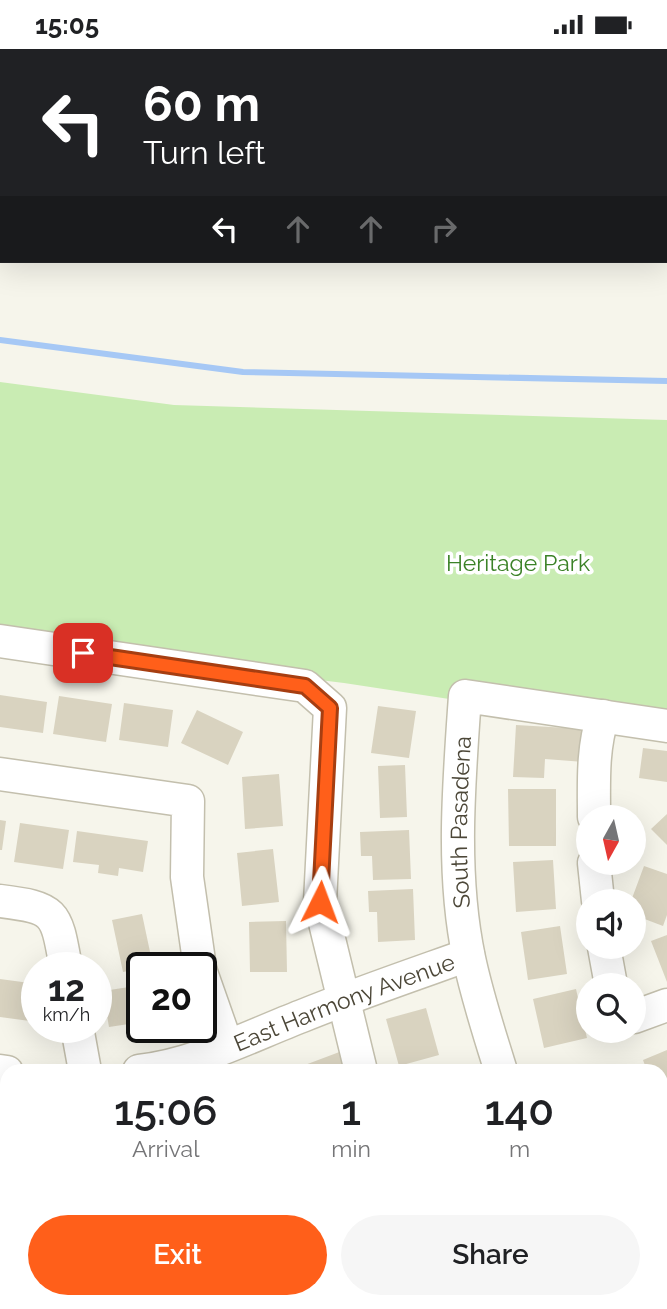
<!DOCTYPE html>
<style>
body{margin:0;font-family:Raleway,sans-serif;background:#f6f6f6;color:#202124;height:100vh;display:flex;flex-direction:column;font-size:26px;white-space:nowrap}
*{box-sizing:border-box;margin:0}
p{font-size:23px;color:#757577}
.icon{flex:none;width:38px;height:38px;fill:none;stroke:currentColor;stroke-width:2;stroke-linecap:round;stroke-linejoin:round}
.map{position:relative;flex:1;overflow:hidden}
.sheet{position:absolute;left:0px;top:1015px;width:668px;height:245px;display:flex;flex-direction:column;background:#fff;border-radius:21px 21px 0 0;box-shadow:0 7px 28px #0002}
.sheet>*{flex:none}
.guide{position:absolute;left:0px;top:0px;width:668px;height:214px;box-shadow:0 7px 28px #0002;background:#202124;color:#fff;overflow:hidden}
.needle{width:46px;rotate:188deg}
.tools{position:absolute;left:576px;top:756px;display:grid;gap:14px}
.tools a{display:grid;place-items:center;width:70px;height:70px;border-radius:50%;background:#fff;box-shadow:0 7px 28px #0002;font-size:35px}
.speed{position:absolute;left:21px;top:903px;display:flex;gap:14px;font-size:35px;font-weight:700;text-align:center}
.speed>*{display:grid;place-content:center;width:91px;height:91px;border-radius:50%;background:#fff;box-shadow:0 7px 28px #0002;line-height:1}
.speed small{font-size:18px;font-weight:400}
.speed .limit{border:4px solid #111;border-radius:10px;background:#fff;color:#111}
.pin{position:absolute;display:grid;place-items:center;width:60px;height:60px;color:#fff;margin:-30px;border-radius:14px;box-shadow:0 4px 10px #0006}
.me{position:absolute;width:77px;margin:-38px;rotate:3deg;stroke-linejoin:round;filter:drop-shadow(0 0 5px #0008)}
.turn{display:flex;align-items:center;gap:24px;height:147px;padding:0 28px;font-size:32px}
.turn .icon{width:91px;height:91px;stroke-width:2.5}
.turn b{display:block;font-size:49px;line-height:60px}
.lanes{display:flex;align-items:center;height:66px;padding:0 28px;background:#0003;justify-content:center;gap:35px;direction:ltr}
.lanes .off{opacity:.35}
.eta{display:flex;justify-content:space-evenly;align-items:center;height:119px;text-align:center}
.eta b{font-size:42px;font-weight:600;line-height:49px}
.action{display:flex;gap:14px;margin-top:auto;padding:14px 28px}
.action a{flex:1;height:80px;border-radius:42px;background:#ff5f1a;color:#fff;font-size:28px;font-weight:600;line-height:80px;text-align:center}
.action a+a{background:#f6f6f6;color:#202124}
.status{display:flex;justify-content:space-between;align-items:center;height:49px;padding:0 35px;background:#fff;direction:ltr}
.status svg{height:19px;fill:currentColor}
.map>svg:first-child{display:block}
.green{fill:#c9ecb3}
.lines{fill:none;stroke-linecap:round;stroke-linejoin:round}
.stream{stroke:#a6c8f5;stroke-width:6}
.building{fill:#d9d3c0}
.minor-casing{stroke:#c3bfad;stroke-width:35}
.highway-casing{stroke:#e6c035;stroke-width:42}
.minor{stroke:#fff;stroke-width:32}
.highway{stroke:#ffe56e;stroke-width:38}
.route-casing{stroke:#a63e11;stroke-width:18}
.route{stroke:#ff5f1a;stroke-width:12}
.labels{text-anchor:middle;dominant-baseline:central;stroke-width:7;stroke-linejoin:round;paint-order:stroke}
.park-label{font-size:23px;fill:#3b8227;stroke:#fff}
.street-label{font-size:23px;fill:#4c4738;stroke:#fff}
</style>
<div class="status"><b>15:05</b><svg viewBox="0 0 49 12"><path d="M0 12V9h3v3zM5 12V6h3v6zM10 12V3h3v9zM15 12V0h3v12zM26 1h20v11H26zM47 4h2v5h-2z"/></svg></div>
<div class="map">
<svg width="667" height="1260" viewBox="0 0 667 1260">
<rect width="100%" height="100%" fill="#f6f5eb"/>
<path class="green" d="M0,333L174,356L667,371V683L344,634L0,592Z"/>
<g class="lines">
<path class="stream" d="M0,291L243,323L667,332"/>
</g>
<path class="building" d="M0,646L47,653L43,684L0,678Z
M59,647L112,655L106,693L53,685Z
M124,654L173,661L168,698L119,691Z
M378,657L416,662L409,709L371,704Z
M197,661L243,683L228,716L181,694Z
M516,676L585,680L584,713L545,710L544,729L513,728Z
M643,699L667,702V733L639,729Z
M405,716L407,768L380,769L378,717Z
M279,725L283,777L245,780L242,728Z
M508,740H556V797H509Z
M667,765V796L651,780Z
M0,771L6,772L2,801H0Z
M20,774L69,781L63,820L14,813Z
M409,781L411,830L373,831L372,807H361L360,783Z
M77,782L148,792L143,823L119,819L118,827L98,824L99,816L73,813Z
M273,800L279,853L242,857L237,804Z
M553,811L556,860L516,863L513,813Z
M644,817L667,825V866L663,877L634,866L631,852Z
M413,840L415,891L378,893L377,863H369L368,842Z
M142,865L153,917L123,923L112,871Z
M286,872L287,923H250L249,873Z
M560,877L567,925L528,931L521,883Z
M667,886V933L651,892Z
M0,930L37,935V973L0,968Z
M142,936V973L109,978L103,942Z
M576,940L587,989L544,999L533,950Z
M426,959L439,1006L399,1017L386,970Z
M667,1001V1042L662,1044V1022H647L643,1011Z
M342,1002L350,1022H289Z
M0,1068L7,1069V1103L0,1102Z
M667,1153V1170L662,1155Z
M0,1180L7,1181L5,1222L0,1221Z
M417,1253H448L447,1260H416Z
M488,1253H540L542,1258L504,1260L503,1257L490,1260Z"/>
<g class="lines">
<defs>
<g id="minor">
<path d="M0,592L305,637L330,659L320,853L361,1022"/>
<path d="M0,725L188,752L187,828L200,919"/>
<path d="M594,768C594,734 592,700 603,667"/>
<path d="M594,814L598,852"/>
<path d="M0,852C57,859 56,863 66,919"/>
<path d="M604,898L611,936"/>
<path d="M201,923L227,997"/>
<path d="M634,968L667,956"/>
<path d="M77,978L85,1022"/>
<path d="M0,1022L7,1023"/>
<path id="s1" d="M139,1022C195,1016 250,987 302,967C356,945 412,926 468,906"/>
<path id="s2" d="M501,1022C489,984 477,947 469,909C451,824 459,733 465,647L667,677"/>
<path d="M662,1097L667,1095"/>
<path d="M0,1149L7,1150"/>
<path d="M662,1241L667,1239"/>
<path d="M339,1253L341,1260"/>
<path d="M578,1253L581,1260"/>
<path d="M252,1260L271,1253"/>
<path d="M615,1260L632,1253"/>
</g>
<path id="highway" d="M92,0L105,2
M0,120H2"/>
</defs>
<use href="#minor" class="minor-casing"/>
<use href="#highway" class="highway-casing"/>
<use href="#minor" class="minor"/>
<use href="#highway" class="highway"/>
</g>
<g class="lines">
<defs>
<path id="route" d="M83,604L305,637L330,659L320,853"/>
</defs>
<use href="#route" class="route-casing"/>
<use href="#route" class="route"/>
</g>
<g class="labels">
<g class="park-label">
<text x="518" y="513">Heritage Park</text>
</g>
<g class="street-label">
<text stroke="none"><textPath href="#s2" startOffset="254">South Pasadena</textPath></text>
<text stroke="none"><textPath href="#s1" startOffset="217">East Harmony Avenue</textPath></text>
</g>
</g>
</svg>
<div class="tools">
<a><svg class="needle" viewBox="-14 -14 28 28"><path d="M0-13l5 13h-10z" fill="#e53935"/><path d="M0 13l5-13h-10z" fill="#757577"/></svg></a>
<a><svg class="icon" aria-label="sound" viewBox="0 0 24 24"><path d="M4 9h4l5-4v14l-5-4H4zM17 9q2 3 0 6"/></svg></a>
<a><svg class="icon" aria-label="search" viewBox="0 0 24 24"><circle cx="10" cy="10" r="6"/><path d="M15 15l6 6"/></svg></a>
</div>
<div class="speed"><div>12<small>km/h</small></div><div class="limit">20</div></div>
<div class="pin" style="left:83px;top:604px;background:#d93025"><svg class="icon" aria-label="arrive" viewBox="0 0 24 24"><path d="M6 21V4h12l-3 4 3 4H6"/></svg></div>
<svg class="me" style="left:320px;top:853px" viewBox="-20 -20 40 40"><path d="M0-17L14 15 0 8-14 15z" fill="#ff5f1a" stroke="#fff" stroke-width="4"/></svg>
<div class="guide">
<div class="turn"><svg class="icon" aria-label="left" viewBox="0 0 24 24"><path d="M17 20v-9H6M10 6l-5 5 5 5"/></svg><div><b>60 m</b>Turn left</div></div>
<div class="lanes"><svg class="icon" aria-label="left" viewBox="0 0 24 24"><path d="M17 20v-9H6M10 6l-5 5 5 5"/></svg><svg class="icon off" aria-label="ahead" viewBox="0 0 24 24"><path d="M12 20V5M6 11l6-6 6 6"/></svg><svg class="icon off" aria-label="ahead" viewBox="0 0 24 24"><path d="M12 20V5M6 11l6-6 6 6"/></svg><svg class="icon off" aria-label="right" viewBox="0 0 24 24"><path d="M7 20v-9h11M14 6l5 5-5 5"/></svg></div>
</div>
<section class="sheet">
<div class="eta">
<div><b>15:06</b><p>Arrival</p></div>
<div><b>1</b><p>min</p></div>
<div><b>140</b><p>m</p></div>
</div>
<div class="action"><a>Exit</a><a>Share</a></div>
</section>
</div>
